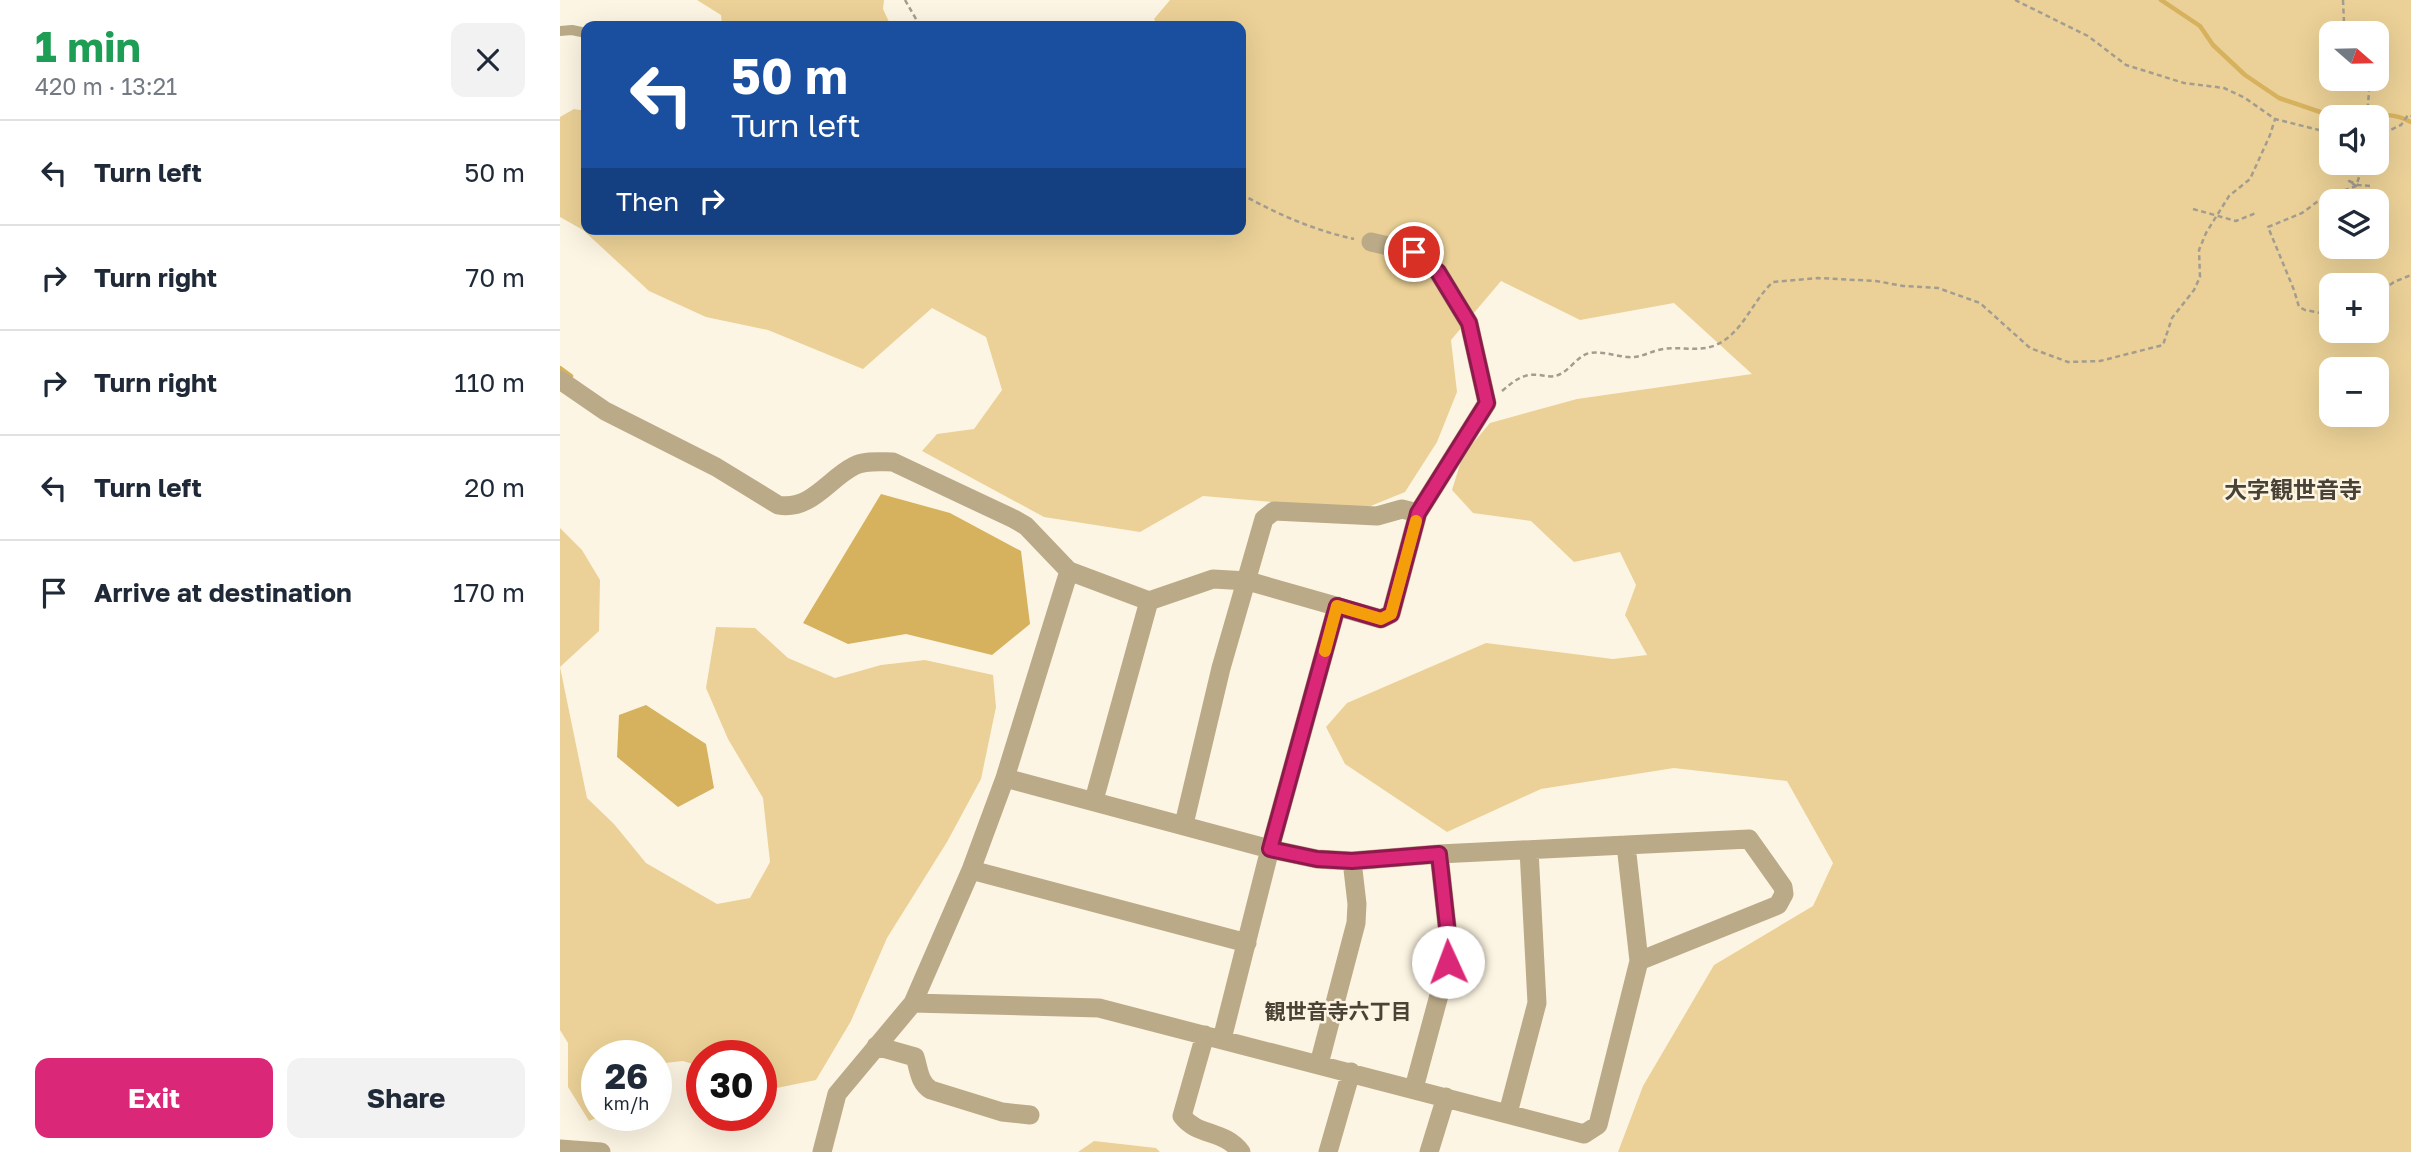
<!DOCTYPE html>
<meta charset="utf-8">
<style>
body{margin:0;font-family:"Golos Text","Noto Sans JP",sans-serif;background:#f2f2f3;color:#1f2937;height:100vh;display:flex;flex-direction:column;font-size:26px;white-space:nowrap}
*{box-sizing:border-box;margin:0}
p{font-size:23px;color:#747a83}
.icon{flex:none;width:38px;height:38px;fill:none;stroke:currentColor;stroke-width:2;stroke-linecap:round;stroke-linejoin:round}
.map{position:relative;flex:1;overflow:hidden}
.sheet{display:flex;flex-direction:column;background:#fff;width:560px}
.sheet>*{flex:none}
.banner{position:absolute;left:21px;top:21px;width:665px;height:214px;border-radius:14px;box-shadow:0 7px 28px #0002;background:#1a4fa0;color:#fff;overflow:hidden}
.needle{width:46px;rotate:110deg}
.fabs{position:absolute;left:1759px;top:21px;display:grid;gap:14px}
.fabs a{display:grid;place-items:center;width:70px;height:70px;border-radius:14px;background:#fff;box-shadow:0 7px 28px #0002;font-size:35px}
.speed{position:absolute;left:21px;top:1040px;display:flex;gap:14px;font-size:35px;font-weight:700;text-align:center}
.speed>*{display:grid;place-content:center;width:91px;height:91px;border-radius:50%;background:#fff;box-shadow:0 7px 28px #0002;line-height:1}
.speed small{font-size:18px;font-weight:400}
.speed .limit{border:10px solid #d22;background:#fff;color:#111}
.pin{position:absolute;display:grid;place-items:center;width:60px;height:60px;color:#fff;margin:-30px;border:4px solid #fff;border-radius:50%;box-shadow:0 2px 7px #0007}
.me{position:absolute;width:77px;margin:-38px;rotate:358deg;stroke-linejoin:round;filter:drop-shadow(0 0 5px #0008)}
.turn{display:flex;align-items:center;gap:24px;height:147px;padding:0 35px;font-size:32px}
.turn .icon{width:91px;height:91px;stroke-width:2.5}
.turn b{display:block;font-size:49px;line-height:60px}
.then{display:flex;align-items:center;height:66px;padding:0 35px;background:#0003;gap:14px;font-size:26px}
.round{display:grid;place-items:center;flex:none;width:74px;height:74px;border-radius:14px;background:#f2f2f3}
.head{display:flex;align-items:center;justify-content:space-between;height:119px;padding:0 35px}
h1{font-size:42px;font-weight:700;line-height:52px;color:#1e9e55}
.action{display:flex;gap:14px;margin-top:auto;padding:14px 35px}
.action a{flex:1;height:80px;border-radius:14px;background:#db2777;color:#fff;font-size:28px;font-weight:700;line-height:80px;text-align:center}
.action a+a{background:#f2f2f3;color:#1f2937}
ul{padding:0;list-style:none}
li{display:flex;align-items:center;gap:21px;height:105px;padding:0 35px;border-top:2px solid #e0e1e3}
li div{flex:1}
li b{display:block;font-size:26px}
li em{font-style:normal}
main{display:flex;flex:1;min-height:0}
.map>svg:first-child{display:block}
.green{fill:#ebd197;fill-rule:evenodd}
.water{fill:#d6b15e}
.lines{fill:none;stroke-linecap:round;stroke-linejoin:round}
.stream{stroke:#d6b15e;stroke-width:4.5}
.path{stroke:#a39d90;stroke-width:2.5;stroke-dasharray:5 3.5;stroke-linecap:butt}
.lane{stroke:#baaa88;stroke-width:10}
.street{stroke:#baaa88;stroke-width:19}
.route-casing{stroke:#8e194d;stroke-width:18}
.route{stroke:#db2777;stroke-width:12}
.slow{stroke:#f59e0b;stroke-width:12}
.labels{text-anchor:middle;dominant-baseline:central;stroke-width:5;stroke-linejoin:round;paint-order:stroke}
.neighbourhood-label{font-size:21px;font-weight:bold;fill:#4a4335;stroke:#fdf5e3}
.quarter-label{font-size:23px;font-weight:bold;fill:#4a4335;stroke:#fdf5e3}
</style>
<main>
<section class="sheet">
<div class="head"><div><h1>1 min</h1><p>420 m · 13:21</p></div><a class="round"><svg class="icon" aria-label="close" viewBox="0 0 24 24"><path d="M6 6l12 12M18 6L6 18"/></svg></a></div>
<ul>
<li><svg class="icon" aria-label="left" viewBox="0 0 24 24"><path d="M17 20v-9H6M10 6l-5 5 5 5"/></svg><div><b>Turn left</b></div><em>50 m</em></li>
<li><svg class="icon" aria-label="right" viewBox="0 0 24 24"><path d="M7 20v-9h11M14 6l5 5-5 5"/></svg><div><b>Turn right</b></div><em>70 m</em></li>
<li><svg class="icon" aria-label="right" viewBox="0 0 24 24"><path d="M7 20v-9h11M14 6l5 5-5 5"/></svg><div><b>Turn right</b></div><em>110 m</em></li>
<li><svg class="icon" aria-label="left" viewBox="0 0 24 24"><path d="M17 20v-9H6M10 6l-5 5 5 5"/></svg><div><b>Turn left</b></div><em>20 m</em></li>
<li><svg class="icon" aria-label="arrive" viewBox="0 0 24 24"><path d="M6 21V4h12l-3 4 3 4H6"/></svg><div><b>Arrive at destination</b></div><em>170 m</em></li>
</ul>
<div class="action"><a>Exit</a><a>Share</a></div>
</section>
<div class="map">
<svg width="1851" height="1152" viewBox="0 0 1851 1152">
<rect width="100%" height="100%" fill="#fdf5e3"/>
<path class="green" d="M137,0H324L323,9L331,26H162L161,15Z
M610,0H1851V1152H1058L1083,1086L1154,965L1253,906L1273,863L1227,781L1114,768L981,789L887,832L785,764L766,727L787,703L926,643L1053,659L1087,655L1065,615L1076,585L1060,552L1014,562L971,521L913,513L892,490L903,455L930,423L1017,399L1192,374L1114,303L1020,320L941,281L891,340L897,392L877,442L845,492L801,510L643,496L580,532L484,517L362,451L377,434L414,429L442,390L426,337L372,308L303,369L208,330L146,317L89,291L23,230L0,217V117L14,109L26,111V229H681V26H598L594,19ZM1771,33H1816V79H1771ZM1771,117H1816V163H1771ZM1771,201H1816V247H1771ZM1771,285H1816V331H1771ZM1771,369H1816V415H1771Z
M0,528L22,550L40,580L39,631L0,667Z
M156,627L195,628L228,658L275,678L321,665L365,660L433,675L436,707L421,779L387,842L327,938L291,1021L256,1080L212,1089L201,1086V1055H142V1067L123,1061L96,1064V1055H37V1115H43L29,1121L8,1087V1043L0,1030V667L27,798L54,824L86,863L157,904L190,898L210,862L203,798L168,739L146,688Z
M534,1141L596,1148L600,1152H518Z"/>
<path class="water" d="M321,494L390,513L461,551L470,624L432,655L346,634L288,644L243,623Z
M86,705L146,744L154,788L118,807L57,757L59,715Z"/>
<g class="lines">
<path class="stream" d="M1601,0L1640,26L1653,45L1685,75L1719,98L1775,117
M1808,117C1825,114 1836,114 1851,122
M0,368L11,376"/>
<path class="path" d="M345,0L360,26
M1455,0L1528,36L1566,65L1624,83L1664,88L1685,98L1715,119L1771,133
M1783,0L1784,23L1791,33
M1807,117L1810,79
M1816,137L1841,125L1848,115L1851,116
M1796,186L1789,181L1798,185L1811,186
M681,194C717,214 753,230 794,239
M1633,209L1676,221L1696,213
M1816,295L1834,282L1851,275
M1771,315L1745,310L1739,307L1734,290L1708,227L1742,213L1761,199L1796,186L1804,163
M942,391C955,380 963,373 980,375C985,376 991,377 995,376C1009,373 1017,355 1030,353C1043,351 1055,356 1068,357C1080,358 1087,353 1098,350C1118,345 1137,353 1156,345C1183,333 1192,301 1213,282L1258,278L1316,281L1343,286L1378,288L1420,303L1470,348L1508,362L1540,361L1603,345L1612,318L1634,290L1640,277L1639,250L1646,233L1669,196L1690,179L1710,135L1715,119"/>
<path class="lane" d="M0,31L12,30L26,33"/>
<path class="street" d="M0,380L45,411L156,467L218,505C251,511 268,479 294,466C305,460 321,462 333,462L454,519L466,526L509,571L589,601L653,579L688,581L821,619L831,614L858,513L927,403L909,323L878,272L854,252L811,242
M445,778L710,849L757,859L792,861L879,854L1189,839L1223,887L1224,894L1218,905L1079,961
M534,800L589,601
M624,824L661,668L704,519L714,511L817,516L842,509L858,513
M411,870L687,943
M353,1003L539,1008L1024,1134L1038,1125L1079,961L1066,845
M645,1035L622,1116C638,1137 663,1129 681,1152
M662,1039L710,849L777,606
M316,1046L355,1057C359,1069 359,1083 371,1090L442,1112L470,1115
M759,1064L796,923L797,904L792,861
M854,1088L888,962L889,944L879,854
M948,1113L977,1003L969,850
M0,1149L41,1152
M262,1152L277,1094L353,1003L411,870L445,778L509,571
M768,1152L791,1072
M869,1152L886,1097"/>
</g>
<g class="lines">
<defs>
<path id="route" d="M854,252L878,272L909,323L927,403L858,513L831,614L821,619L777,606L710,849L757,859L792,861L879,854L889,944L888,962"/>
</defs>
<use href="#route" class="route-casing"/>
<use href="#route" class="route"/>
<path class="slow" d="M765,651L777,606L821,619L831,614L856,521"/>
</g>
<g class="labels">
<g class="neighbourhood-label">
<text x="778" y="1011">観世音寺六丁目</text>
</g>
<g class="quarter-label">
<text x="1733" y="489">大字観世音寺</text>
</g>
</g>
</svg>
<div class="fabs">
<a><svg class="needle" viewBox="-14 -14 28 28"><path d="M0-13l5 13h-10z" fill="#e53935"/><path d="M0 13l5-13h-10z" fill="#747a83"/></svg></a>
<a><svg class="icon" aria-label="sound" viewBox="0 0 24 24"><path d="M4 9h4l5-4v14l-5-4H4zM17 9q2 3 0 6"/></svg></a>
<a><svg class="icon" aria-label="layers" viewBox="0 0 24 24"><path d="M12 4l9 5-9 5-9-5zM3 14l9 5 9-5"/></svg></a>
<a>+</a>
<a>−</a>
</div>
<div class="speed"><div>26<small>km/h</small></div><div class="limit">30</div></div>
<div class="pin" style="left:854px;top:252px;background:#d93025"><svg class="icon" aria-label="arrive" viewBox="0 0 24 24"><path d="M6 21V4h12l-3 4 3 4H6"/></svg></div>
<svg class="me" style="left:888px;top:962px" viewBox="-20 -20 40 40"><circle r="19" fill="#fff"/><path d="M0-13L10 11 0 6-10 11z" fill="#db2777"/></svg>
<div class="banner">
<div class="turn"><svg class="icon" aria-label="left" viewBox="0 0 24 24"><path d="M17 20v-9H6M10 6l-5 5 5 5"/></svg><div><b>50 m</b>Turn left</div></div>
<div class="then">Then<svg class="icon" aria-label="right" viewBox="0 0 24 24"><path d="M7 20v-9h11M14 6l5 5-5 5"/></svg></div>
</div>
</div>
</main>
